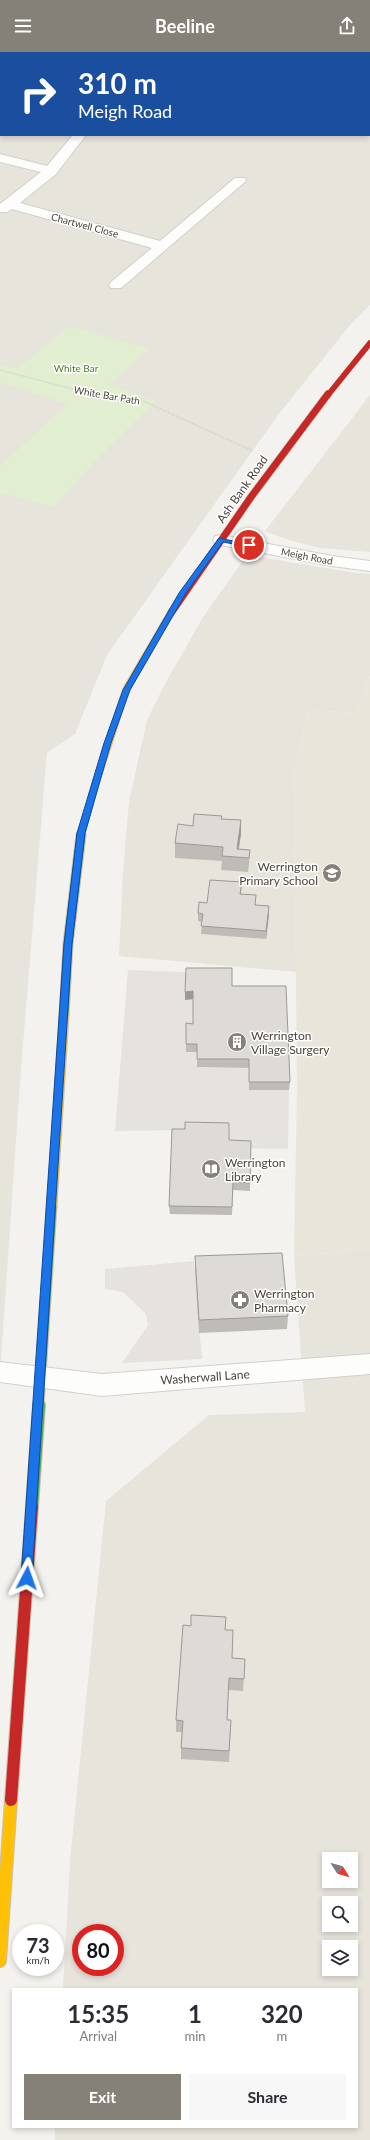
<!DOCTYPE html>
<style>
body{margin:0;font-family:Lato,sans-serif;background:#f7f7f7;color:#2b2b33;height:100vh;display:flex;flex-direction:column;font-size:15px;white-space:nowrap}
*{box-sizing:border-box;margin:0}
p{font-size:13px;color:#7c7c81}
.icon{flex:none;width:22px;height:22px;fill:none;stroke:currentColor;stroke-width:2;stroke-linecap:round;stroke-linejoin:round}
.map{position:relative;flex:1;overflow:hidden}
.sheet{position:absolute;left:12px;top:1936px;width:346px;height:140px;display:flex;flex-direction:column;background:#fff;border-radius:0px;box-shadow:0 2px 6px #0003}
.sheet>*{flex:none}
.guide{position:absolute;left:0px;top:0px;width:370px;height:84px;box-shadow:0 2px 6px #0003;background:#1a4fa0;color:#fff;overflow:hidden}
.needle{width:26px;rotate:127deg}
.controls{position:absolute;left:322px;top:1800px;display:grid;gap:8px}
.controls a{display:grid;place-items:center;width:36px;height:36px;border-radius:0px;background:#fff;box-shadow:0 2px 6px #0003;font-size:20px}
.speed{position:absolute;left:12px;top:1872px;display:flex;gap:8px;font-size:20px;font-weight:700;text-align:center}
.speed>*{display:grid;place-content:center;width:52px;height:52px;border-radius:50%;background:#fff;box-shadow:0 2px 6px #0003;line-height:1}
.speed small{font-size:10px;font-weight:400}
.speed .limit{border:6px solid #d22;background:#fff;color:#111}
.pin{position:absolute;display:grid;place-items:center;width:34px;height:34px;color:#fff;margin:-17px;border:2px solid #fff;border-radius:50%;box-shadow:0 1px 4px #0007}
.me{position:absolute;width:44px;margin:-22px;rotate:4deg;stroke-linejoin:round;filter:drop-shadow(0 0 3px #0008)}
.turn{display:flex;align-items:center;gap:14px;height:84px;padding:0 12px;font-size:18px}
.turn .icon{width:52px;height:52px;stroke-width:2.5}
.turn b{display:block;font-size:28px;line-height:34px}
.eta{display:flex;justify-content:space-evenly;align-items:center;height:68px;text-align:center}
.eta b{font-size:24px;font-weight:700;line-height:28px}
.primary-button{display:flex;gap:8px;margin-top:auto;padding:8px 12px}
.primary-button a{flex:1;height:46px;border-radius:0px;background:#868178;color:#fff;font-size:16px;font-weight:700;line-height:46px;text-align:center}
.primary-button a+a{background:#f7f7f7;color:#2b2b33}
header{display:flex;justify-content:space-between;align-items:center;height:52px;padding:0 12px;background:#868178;color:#fff;font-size:18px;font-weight:700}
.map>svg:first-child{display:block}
.residential{fill:#e7e4dc;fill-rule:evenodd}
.education{fill:#eae5da}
.green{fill:#e1eecf}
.parking{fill:#e6e3df}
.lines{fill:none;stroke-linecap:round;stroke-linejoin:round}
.street-casing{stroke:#d2d0cb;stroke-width:2}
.fast-far2-casing{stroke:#ccbfa9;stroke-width:8}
.fast-far1-casing{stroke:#ccbfa9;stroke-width:11}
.fast-casing{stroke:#ccbfa9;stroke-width:14}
.slow-far2-casing{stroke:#ccbfa9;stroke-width:8}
.slow-far1-casing{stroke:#ccbfa9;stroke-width:11}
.slow-casing{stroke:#ccbfa9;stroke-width:14}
.jam-far2-casing{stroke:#ccbfa9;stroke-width:6}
.jam-far1-casing{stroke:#ccbfa9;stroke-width:8}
.jam-casing{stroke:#ccbfa9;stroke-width:14}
.path-far1{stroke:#d3d2cc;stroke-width:1.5;stroke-dasharray:1 1;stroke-linecap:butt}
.path{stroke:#d3d2cc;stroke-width:2;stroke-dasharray:1.5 1.5;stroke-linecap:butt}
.street{fill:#fdfdfc;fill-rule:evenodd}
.fast-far2{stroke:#4caf50;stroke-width:7}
.fast-far1{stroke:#4caf50;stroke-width:9}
.fast{stroke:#4caf50;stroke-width:12}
.slow-far2{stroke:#ffc107;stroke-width:7}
.slow-far1{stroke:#ffc107;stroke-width:9}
.slow{stroke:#ffc107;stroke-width:12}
.jam-far2{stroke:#c62828;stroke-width:5.5}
.jam-far1{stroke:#c62828;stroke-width:7}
.jam{stroke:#c62828;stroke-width:12}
.wall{fill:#bfbcb8}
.shaded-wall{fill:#9b9996}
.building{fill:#dedbd6;stroke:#9b9996}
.route{fill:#1a73e8;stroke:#114b97}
.labels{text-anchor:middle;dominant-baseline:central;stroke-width:3;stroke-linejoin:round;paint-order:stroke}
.far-street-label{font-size:10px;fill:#4b4439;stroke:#fff}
.far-park-label{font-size:10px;fill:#4a7f2a;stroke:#fff}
.street-label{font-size:12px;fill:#4b4439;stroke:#fff}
.poi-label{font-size:12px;fill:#4b4439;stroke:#fff;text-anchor:start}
</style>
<header><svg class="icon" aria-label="menu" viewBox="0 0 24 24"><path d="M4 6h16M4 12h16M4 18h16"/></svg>Beeline<svg class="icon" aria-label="share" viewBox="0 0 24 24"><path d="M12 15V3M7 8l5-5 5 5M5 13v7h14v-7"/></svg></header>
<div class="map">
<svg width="370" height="2088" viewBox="0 0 370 2088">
<rect width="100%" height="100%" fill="#f4f2ee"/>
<path class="residential" d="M0,0H370V253L350,273L278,363L107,603L75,682L47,701L20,1030L0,1323ZM1,1H369V83H1Z
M370,343V500L320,496L286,487L265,479Z
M247,503L356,521L370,522V624L357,661L308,658L294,722L296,920L119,904L123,819L129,750L147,668L166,630L203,565Z
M370,1198V2088H55V2075H357V1937H63L70,1809L106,1449L209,1363L305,1360L294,1204ZM329,1807H351V1829H329ZM329,1851H351V1873H329ZM81,1881H115V1915H81ZM329,1895H351V1917H329Z"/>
<path class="education" d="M370,624V1198L294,1204L297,1039L294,722L308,658L357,661Z"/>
<path class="green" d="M69,274L149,297L109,332L156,349L96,408L53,455L0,441V414L67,352L0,330V313L18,316Z"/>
<path class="parking" d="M128,918L186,920L185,948L193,947L197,1015L249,1016V1038H289L288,1097L228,1096L185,1078L115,1079Z
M194,1209L202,1307L122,1311L148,1273L146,1262L123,1240L105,1237V1217Z"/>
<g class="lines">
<defs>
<path id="street" d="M153,0H166L152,1Z
M334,0H349L350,1H335Z
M369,3L370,4V12L369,11Z
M0,7L1,8V16L0,15Z
M73,83H86L56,122L20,151L160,189L235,126H245L246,129L121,236H111L109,233L111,230L152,196L12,157L7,160H0V152L41,120L0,110V102L47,114Z
M221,483L332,504L370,509V519L332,514L215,492L213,488L215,484Z
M370,1302V1322L102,1344L0,1330V1310L102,1322Z"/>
<path id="fast-far2" d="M81,784L96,730"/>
<path id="fast-far1" d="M64,963L68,892L81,783
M39,1354L52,1154"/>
<path id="fast" d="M32,1455L39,1353"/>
<path id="slow-far2" d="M96,730L126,638L171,561"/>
<path id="slow-far1" d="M52,1154L64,963"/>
<path id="slow" d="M0,1909L11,1748"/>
<path id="jam-far2" d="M328,343L370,291"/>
<path id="jam-far1" d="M171,561L251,445L328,342"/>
<path id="jam" d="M11,1748L32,1455"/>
</defs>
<use href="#street" class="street-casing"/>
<use href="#fast-far2" class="fast-far2-casing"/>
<use href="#fast-far1" class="fast-far1-casing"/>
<use href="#fast" class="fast-casing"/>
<use href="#slow-far2" class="slow-far2-casing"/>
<use href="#slow-far1" class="slow-far1-casing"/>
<use href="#slow" class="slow-casing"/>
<use href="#jam-far2" class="jam-far2-casing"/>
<use href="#jam-far1" class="jam-far1-casing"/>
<use href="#jam" class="jam-casing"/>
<path class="path-far1" d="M0,318L84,340L103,343"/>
<path class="path" d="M96,342L141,348L253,399"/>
<use href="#street" class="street"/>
<use href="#fast-far2" class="fast-far2"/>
<use href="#fast-far1" class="fast-far1"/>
<use href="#fast" class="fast"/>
<use href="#slow-far2" class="slow-far2"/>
<use href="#slow-far1" class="slow-far1"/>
<use href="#slow" class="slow"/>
<use href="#jam-far2" class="jam-far2"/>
<use href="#jam-far1" class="jam-far1"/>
<use href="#jam" class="jam"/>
</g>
<path class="wall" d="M222,767L241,782L239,797L250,798L249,812L248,820L221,818L222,809L175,806V791L193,774Z
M242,830L241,842L256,853L269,854L266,887L201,882L202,870L198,869V861L207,851Z
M232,934L290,1030L289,1038H249V1016L197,1015V1000H186V971L193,972V947L185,948Z
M229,1088L250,1131V1139L233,1138L232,1163L170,1162L169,1154Z
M195,1204L288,1264L287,1277L199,1281L195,1218Z
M226,1578L232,1606L245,1607L243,1639L228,1638L227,1668H231L229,1710L181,1707V1696L182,1680H176V1668Z"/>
<path class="shaded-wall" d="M241,768V782L237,805V797Z
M269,854V863L266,887V879Z
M193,939V947L185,948V940Z"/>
<path class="building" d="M194,762L222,764L221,767L241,768L237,797L250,798L249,806L222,804L223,795L175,791L178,772L193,774Z
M210,828L242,830L240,842L256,843L255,853L269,854L266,879L201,874L203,862L198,861L199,850L207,851Z
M186,916H232V934H286L290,1030H249V1007H197V992H186V971L193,972V939L185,940Z
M185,1070L229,1071V1088L251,1089L250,1131L233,1130L232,1155L169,1154L172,1077H185Z
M282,1201L288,1264L199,1268L195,1204Z
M191,1563L226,1565L225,1578H233L232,1606L245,1607L244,1627L229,1626L227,1668H231L229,1699L181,1696L183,1669L176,1668L183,1573L191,1574Z"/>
<path class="route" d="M219,486L252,493L249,495L223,490L186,541L130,638L111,691L85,781L72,892L32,1526L31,1530L27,1531L23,1530L21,1526L64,892L77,781L104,691L123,638L179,541Z"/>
<defs>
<symbol id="school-disc" viewBox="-11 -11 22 22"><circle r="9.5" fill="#868178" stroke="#fff"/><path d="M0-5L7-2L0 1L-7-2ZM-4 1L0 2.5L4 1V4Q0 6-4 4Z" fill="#fff"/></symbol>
<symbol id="building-disc" viewBox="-11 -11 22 22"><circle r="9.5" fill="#868178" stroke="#fff"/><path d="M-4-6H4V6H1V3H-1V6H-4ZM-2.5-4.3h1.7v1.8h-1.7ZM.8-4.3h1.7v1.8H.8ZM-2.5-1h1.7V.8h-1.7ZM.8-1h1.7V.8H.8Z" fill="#fff"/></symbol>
<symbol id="library-disc" viewBox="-11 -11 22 22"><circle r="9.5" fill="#868178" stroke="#fff"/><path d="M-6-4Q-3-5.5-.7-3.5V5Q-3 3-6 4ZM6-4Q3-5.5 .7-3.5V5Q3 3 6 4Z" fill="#fff"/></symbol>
<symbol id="pharmacy-disc" viewBox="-11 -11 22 22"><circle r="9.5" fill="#868178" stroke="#fff"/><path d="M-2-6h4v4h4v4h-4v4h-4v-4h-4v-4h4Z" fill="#fff"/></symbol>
</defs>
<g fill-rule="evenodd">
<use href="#school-disc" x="321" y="810" width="22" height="22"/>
<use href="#building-disc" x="226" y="979" width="22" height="22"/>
<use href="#library-disc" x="200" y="1106" width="22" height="22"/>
<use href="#pharmacy-disc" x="229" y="1237" width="22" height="22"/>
</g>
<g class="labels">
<g class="far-street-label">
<text transform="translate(85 173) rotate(15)">Chartwell Close</text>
<text transform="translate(107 343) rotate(10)">White Bar Path</text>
<text transform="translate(307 504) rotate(11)">Meigh Road</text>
</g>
<g class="far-park-label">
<text x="76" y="316">White Bar</text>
</g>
<g class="street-label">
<text transform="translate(242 437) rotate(-55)">Ash Bank Road</text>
<text transform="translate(205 1325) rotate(-4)">Washerwall Lane</text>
</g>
<g class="poi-label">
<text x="318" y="814" text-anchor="end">Werrington<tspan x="318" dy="14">Primary School</tspan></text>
<text x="251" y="983">Werrington<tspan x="251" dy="14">Village Surgery</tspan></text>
<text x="225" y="1110">Werrington<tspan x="225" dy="14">Library</tspan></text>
<text x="254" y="1241">Werrington<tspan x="254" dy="14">Pharmacy</tspan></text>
</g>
</g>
</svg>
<div class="controls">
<a><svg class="needle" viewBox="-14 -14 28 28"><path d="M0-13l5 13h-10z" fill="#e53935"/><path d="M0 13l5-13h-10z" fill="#7c7c81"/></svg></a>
<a><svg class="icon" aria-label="search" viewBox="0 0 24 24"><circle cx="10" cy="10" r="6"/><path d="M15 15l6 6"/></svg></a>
<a><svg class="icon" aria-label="layers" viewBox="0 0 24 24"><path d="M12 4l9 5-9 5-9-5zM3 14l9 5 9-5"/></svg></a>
</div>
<div class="speed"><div>73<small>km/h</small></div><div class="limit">80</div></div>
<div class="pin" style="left:249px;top:493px;background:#d93025"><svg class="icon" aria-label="arrive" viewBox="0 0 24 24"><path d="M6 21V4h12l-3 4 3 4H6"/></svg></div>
<svg class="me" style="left:27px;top:1526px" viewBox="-20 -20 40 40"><path d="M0-17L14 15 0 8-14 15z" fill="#1a73e8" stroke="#fff" stroke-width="4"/></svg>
<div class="guide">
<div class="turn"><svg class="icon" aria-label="right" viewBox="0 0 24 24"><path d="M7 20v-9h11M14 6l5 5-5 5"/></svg><div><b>310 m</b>Meigh Road</div></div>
</div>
<section class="sheet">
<div class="eta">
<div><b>15:35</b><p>Arrival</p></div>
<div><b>1</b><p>min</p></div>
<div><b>320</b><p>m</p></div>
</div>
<div class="primary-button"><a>Exit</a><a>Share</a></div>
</section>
</div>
